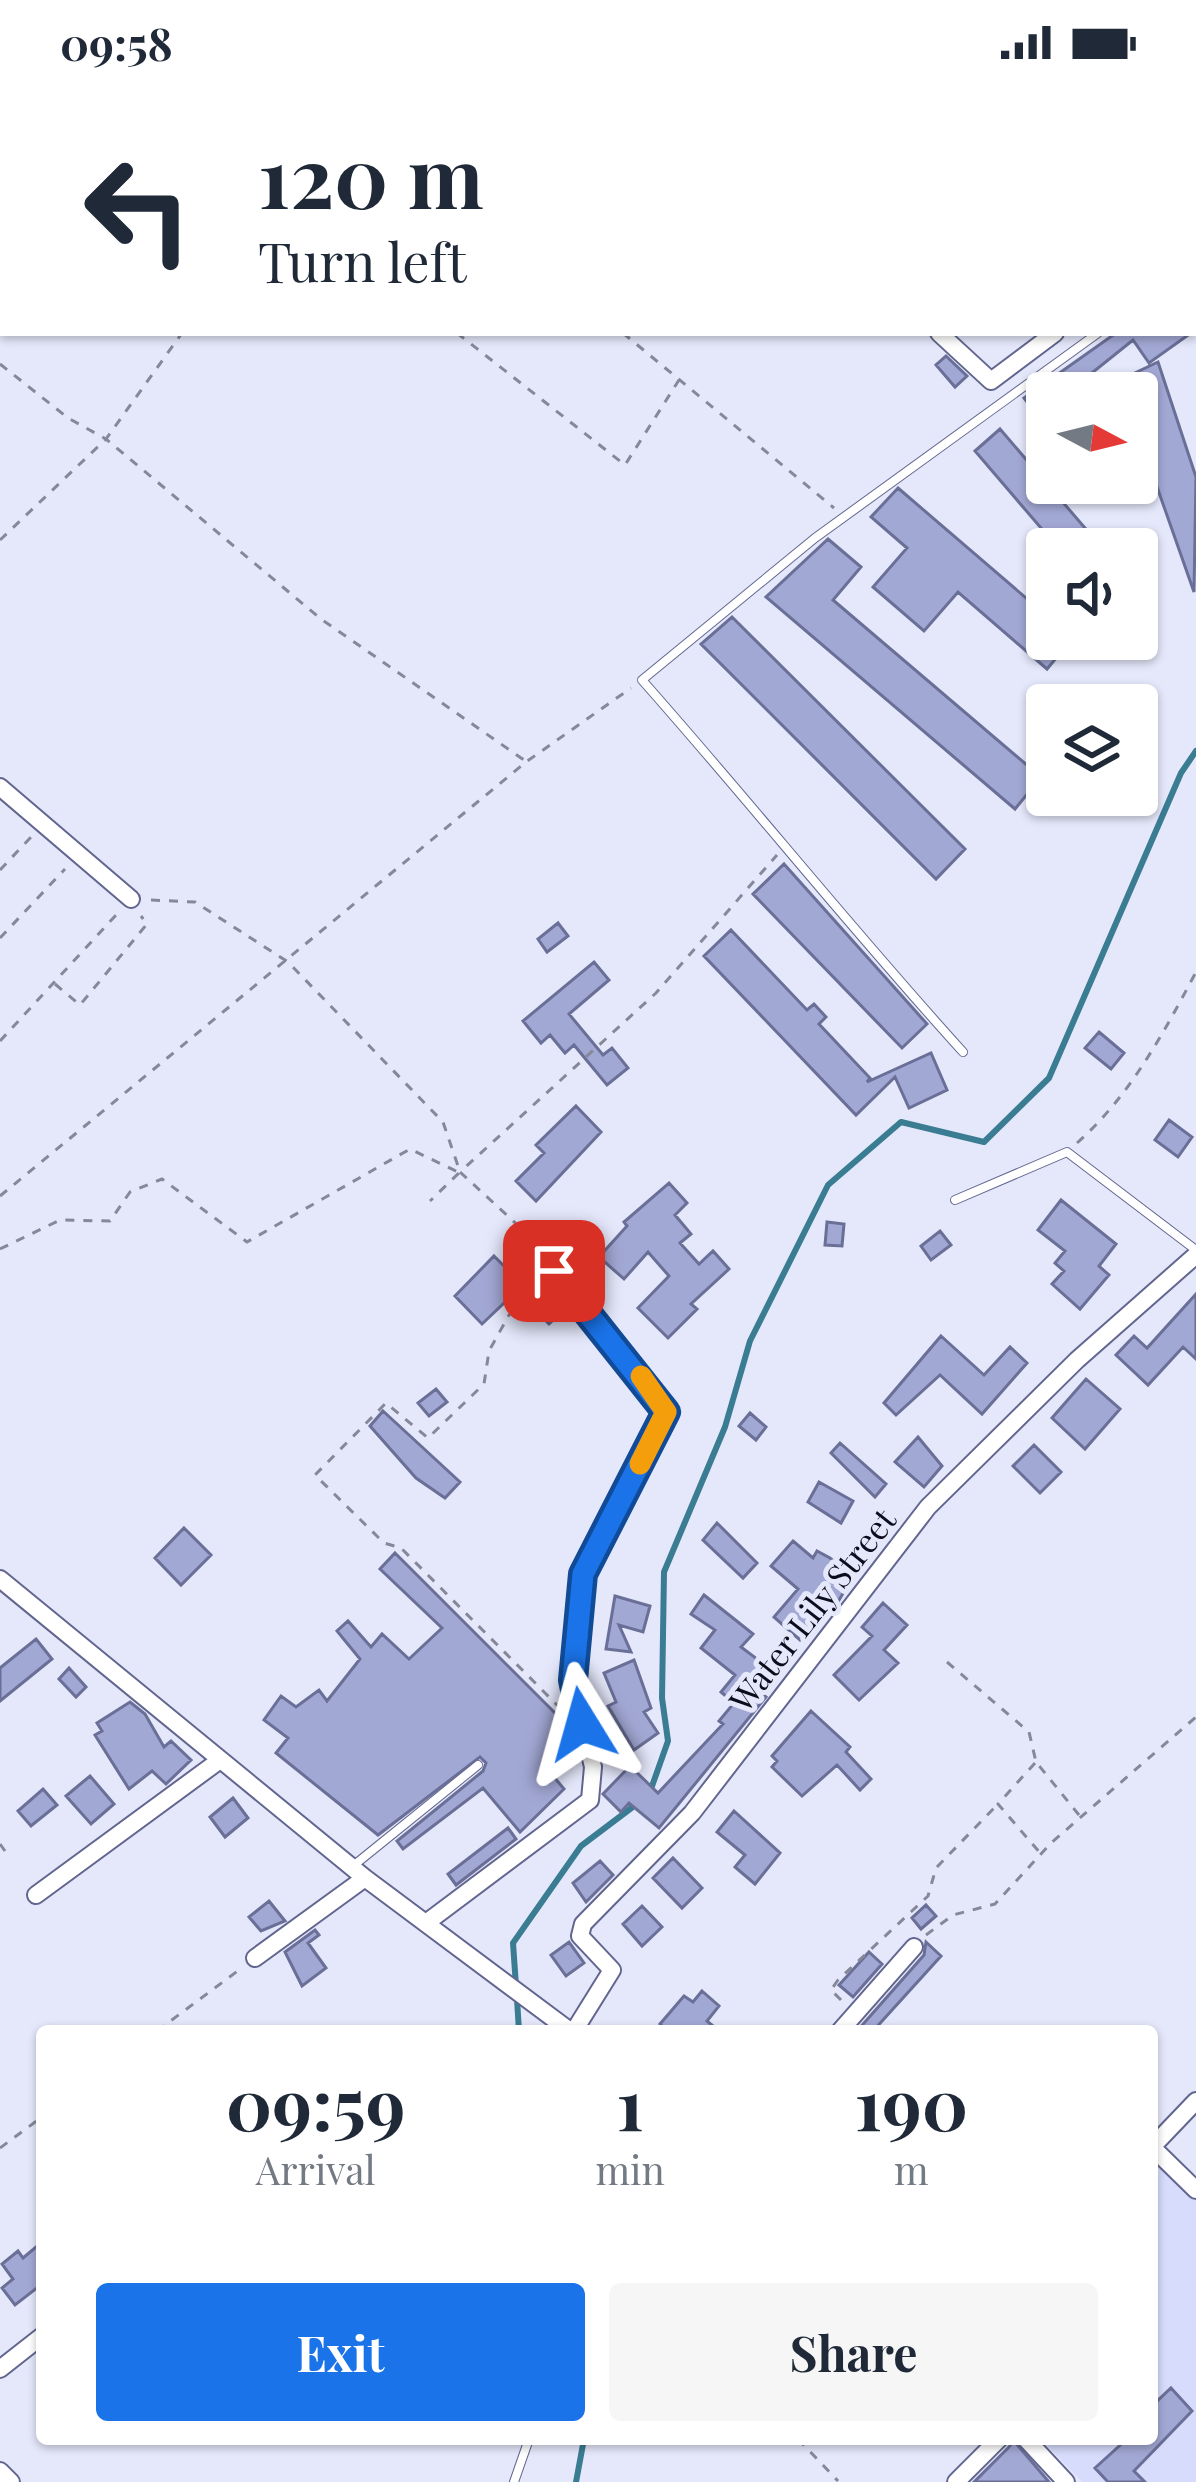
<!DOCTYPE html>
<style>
body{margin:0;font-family:"Playfair Display",serif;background:#f6f6f7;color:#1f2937;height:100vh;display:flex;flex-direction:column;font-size:45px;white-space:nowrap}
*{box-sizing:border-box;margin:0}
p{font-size:39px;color:#747a83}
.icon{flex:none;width:66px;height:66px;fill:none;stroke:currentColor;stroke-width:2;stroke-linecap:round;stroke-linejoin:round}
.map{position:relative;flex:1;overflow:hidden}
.drawer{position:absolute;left:36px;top:1941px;width:1122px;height:420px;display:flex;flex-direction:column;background:#fff;border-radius:12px;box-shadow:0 3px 9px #0004}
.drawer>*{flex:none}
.banner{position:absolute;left:0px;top:0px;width:1197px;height:252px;box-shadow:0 3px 9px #0004;background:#fff;color:#1f2937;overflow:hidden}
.needle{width:78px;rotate:97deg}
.fabs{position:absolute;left:1026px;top:288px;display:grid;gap:24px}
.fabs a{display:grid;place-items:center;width:132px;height:132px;border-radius:12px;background:#fff;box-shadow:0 3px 9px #0004;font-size:60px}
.pin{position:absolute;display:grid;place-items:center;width:102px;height:102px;color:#fff;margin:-51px;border-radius:24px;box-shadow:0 6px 18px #0006}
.me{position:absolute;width:132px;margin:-66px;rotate:352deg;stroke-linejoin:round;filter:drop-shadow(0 0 9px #0008)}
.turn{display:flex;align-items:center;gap:42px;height:252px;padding:0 60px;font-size:54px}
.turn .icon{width:156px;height:156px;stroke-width:2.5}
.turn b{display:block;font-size:84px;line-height:102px}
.eta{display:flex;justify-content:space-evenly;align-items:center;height:204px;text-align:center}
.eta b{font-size:72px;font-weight:700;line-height:84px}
.button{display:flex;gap:24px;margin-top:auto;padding:24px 60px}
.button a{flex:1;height:138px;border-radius:12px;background:#1a73e8;color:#fff;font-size:48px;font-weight:700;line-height:138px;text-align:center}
.button a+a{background:#f6f6f7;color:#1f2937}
.status{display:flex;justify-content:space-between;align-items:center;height:84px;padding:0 60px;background:#fff;direction:ltr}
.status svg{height:33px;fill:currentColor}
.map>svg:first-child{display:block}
.built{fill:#d7dcfc}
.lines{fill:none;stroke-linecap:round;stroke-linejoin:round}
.stream{stroke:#3a7c92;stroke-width:6}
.building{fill:#a2a8d4;stroke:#6a6f97;stroke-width:3}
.lane-casing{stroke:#62668f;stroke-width:10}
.street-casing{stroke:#62668f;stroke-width:20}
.path{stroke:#858899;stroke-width:3;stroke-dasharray:9 9;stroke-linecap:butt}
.lane{stroke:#fff;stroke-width:8}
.street{stroke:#fff;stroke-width:16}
.route-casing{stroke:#114b97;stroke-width:30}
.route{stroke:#1a73e8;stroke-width:21}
.slow{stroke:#f59e0b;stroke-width:21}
.labels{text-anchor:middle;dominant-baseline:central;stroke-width:10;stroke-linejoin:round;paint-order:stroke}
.street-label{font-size:33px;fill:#0c0d1c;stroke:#e5e8fb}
</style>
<div class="status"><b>09:58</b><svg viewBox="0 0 49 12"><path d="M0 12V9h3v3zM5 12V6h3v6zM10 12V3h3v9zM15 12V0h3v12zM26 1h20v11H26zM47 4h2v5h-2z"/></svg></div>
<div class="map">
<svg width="1196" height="2398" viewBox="0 0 1196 2398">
<rect width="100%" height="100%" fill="#e5e8fb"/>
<path class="built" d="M1158,2077L1196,2114V2398H1082L1041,2355H1152V2079Z"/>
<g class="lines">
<path class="stream" d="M651,1705L668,1657L662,1614L664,1488L725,1343L750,1257L828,1101L901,1038L984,1058L1049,994L1181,689L1196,667
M516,1902L513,1859L581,1762L638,1719
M517,1915L519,1947
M576,2398L584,2355"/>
</g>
<path class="building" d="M1116,249H1191L1149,279L1133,256L1067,309H1047V324L1037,331L1024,314Z
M946,272L967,292L955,303L936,281Z
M1158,278L1196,393L1194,508L1137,346V309H1124L1120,296Z
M1000,345L1103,465H1059L975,367Z
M898,404L1047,532V555H1072L1047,585L958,508L924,547L873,503L907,464L871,433Z
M828,455L861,483L833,516L1041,693L1015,725L766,513Z
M732,533L965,765L936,795L701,560Z
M784,780L927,940L902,964L753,810Z
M558,839L568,852L547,868L538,855Z
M731,846L807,926L814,920L826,933L819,940L870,994L867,998L931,969L947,1006L909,1024L895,993L856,1031L704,872Z
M594,878L609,896L569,930L603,971L612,964L628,984L607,1001L574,961L565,969L550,951L541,959L523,937Z
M1099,948L1124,969L1111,985L1085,964Z
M576,1022L601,1048L536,1117L516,1097L544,1069L536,1061Z
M1169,1036L1192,1053L1178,1073L1155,1056Z
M669,1099L687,1119L675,1131L691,1150L680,1159L699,1180L713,1167L729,1185L691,1220L697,1225L668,1254L638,1224L669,1192L648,1168L624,1195L599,1173L627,1142L624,1138Z
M1061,1116L1116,1160L1099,1182L1109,1191L1080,1225L1052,1200L1064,1187L1055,1179L1065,1167L1038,1146Z
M827,1138L844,1140L842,1162L825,1161Z
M940,1147L951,1161L931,1176L921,1162Z
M494,1172L523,1201L482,1240L455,1212Z
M547,1199L567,1223L549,1240L527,1218Z
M1196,1210V1275L1183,1263L1148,1301L1116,1271L1134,1252L1147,1264Z
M941,1252L984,1291L1010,1263L1027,1279L982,1330L940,1291L896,1331L884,1319Z
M1086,1295L1120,1325L1085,1365L1052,1334Z
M436,1305L447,1318L429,1332L418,1319Z
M383,1327L460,1398L445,1414L416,1394L370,1342Z
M750,1329L766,1343L756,1356L739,1342Z
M918,1353L942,1382L924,1403L895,1378Z
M840,1359L886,1400L875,1413L831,1369Z
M1034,1361L1061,1388L1040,1409L1013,1382Z
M819,1398L853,1417L841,1439L808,1418Z
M717,1439L757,1479L743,1494L703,1456Z
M184,1444L211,1471L181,1501L155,1474Z
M793,1457L813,1474L817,1467L830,1474L843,1485L839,1493L849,1499L835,1523L800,1556L774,1533L798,1505L771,1482Z
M395,1469L571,1645L577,1670L554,1693L564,1705L520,1748L483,1704L403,1765L397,1757L483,1687L486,1679L480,1673L378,1751L276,1669L288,1654L264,1636L281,1612L296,1623L319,1606L327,1617L360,1575L337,1547L348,1537L371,1563L382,1550L409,1575L442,1544L380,1485Z
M704,1511L753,1550L741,1563L773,1587L759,1607L766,1613L659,1744L629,1719L621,1728L603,1710L630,1682L658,1709L723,1640L719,1637L734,1619L721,1608L735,1591L701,1564L715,1546L691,1530Z
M615,1512L650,1522L643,1548L619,1541L631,1568L606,1565Z
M883,1519L907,1541L884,1566L898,1579L859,1616L834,1591L872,1552L862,1543Z
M36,1555L52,1575L0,1617V1584Z
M634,1576L651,1624L644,1628L658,1649L634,1666L608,1622L616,1618L604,1589Z
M69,1584L86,1603L76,1613L59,1595Z
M130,1618L145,1630L164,1663L171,1657L191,1676L166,1700L152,1687L129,1705L95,1651L102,1647L97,1639Z
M811,1627L850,1663L846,1668L871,1695L860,1706L837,1681L802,1712L772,1683L777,1677L772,1672Z
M90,1692L114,1720L91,1740L66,1712Z
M43,1705L57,1721L31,1742L18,1727Z
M233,1714L248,1734L225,1753L210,1733Z
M734,1727L780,1769L755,1800L735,1783L745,1771L717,1748Z
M508,1744L516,1755L456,1801L448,1790Z
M673,1774L702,1804L682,1824L653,1794Z
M600,1777L613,1791L586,1818L573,1799Z
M269,1817L285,1837L261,1847L249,1833Z
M926,1821L936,1832L921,1845L912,1834Z
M642,1822L662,1843L642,1862L623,1840Z
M315,1846L319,1851L308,1859L326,1884L302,1902L285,1868Z
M569,1858L584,1879L566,1892L551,1871Z
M926,1858L941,1872L873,1947H857L924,1871Z
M869,1868L882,1880L853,1913L839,1901Z
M702,1907L719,1922L707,1937L719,1947H667L660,1940L684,1912L693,1918Z
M42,2158V2200L15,2221L2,2204L13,2195L2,2180L18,2167L23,2174Z
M1171,2304L1192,2327L1134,2387L1145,2398H1108L1095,2384L1127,2355H1152V2322Z
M1014,2357L1049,2398H974L1008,2364Z"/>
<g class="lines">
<defs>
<path id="lane" d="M1194,180L1196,178
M1194,192L1196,198
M963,968C853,847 751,719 642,596L815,454L1098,249
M955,1116L1067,1068L1196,1166
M353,1782L478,1681
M514,2398L529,2355"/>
<path id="street" d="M671,0L674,3
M971,0L975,3
M1135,0L1141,3
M751,3L754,0
M887,3L890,0
M1175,3L1179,0
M1194,42L1196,44
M1194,143L1196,142
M939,249L991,297L1055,249
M0,703L131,815
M0,1495L365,1794L570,1947
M36,1811L220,1676
M426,1839L590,1716L593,1683L573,1596L583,1490L666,1328L554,1187
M255,1874L365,1794
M574,1947L612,1886L580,1852L583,1840L692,1729L928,1423L1077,1276L1196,1171
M840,1947L914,1863
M1152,2063L1196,2017
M1152,2063L1196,2106
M0,2285L42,2252
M1026,2355L1066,2398
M0,2387L11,2398
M956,2398L999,2355"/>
</defs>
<use href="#lane" class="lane-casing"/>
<use href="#street" class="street-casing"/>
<path class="path" d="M163,0L166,3
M328,0L331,3
M12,3L15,0
M355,3L356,0
M0,16L3,13
M457,249L625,381L679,296
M623,249L834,424
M0,280L68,334L106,355L321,535L524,676
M0,456L106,355L182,249
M0,786L32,752
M151,816L195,818L288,878L443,1038L460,1088L430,1117
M0,854L65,785
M55,900L80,921L147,840L141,832
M0,957L117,830
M1077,1059C1130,1012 1163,950 1196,888
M0,1112L526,678L631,604
M0,1165L60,1136L110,1137L130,1108L162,1095L247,1158L410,1065L458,1088
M542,1171L523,1146L460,1088L656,909L777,771
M540,1201L509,1231L489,1267L484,1300L428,1354L386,1319L315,1391L384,1459L401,1464L561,1625
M947,1578L1029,1648L1036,1678L1079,1731
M1035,1679L998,1720L1041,1770
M0,1760L5,1767
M926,1851L953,1831L995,1820L1051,1759L1196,1633
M841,1916L831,1906L838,1896L928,1812L936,1784L998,1720
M157,1947L239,1886
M0,2064L42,2033
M798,2355L838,2397"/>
<use href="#lane" class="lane"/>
<use href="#street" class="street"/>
</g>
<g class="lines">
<defs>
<path id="route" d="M554,1187L666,1328L583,1490L573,1596L582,1640"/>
</defs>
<use href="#route" class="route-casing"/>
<use href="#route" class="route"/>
<path class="slow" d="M640,1380L666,1328L641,1292"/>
</g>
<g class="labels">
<g class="street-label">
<text transform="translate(811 1525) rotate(-52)">Water Lily Street</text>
</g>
</g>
</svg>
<div class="fabs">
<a><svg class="needle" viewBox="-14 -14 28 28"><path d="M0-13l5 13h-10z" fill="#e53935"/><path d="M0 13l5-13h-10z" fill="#747a83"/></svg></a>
<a><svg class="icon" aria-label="sound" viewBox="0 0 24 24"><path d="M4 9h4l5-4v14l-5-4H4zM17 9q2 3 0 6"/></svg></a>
<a><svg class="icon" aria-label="layers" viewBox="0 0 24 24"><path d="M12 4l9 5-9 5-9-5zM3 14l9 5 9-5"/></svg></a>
</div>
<div class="pin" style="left:554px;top:1187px;background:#d93025"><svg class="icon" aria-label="arrive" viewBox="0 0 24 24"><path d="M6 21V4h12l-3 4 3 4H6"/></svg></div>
<svg class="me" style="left:582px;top:1640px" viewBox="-20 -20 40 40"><path d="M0-17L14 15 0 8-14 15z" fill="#1a73e8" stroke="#fff" stroke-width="4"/></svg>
<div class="banner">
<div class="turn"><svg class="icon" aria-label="left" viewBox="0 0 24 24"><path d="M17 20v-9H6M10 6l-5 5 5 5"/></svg><div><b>120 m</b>Turn left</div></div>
</div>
<section class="drawer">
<div class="eta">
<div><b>09:59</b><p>Arrival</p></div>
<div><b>1</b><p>min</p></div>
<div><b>190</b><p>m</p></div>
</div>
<div class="button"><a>Exit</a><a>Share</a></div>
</section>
</div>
